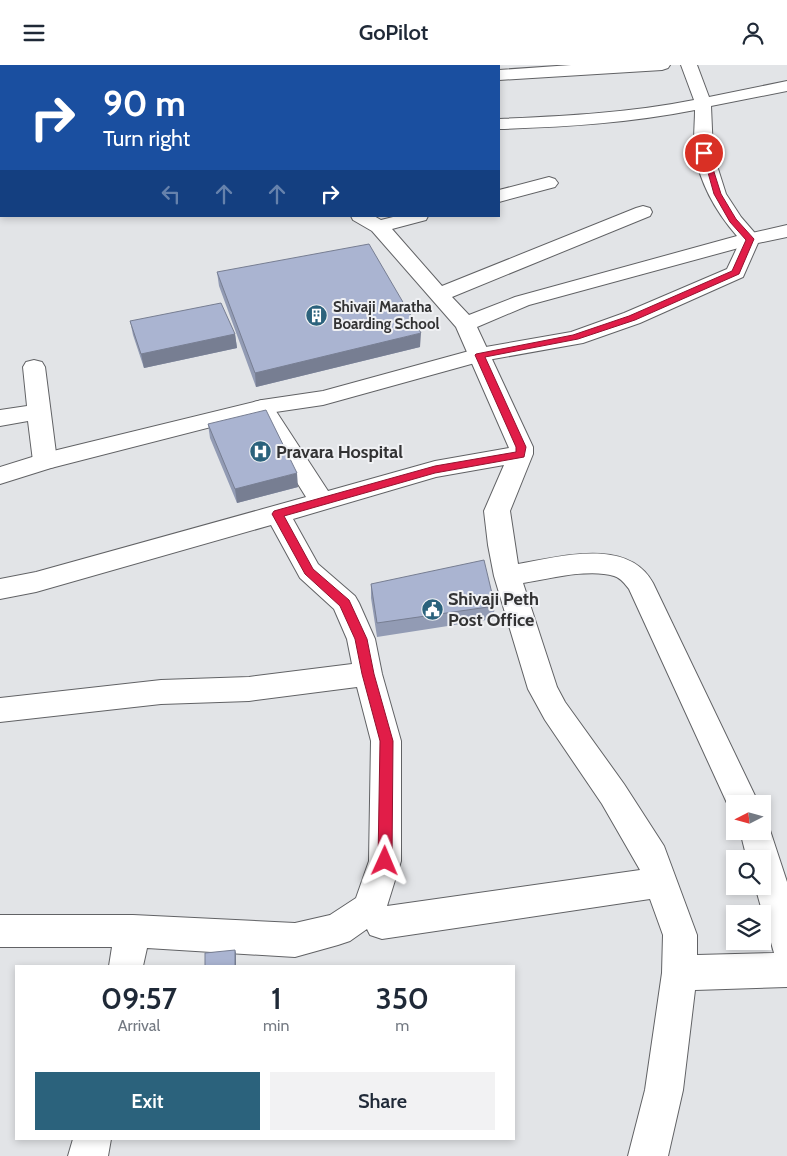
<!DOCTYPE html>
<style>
body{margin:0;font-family:Cabin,sans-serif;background:#f2f2f3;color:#1f2937;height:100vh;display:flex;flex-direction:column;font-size:19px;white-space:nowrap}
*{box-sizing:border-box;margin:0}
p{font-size:16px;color:#747a83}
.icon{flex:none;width:28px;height:28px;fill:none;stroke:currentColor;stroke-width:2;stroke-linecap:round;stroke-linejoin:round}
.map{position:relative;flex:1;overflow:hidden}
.sheet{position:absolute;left:15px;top:900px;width:500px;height:175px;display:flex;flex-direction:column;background:#fff;border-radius:0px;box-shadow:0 2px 8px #0003}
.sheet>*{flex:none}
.hud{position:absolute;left:0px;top:0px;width:500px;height:152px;box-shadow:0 2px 8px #0003;background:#1a4fa0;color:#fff;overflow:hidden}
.needle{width:32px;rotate:264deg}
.tools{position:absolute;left:726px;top:730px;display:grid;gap:10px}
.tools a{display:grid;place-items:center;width:45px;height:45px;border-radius:0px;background:#fff;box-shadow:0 2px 8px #0003;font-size:25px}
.pin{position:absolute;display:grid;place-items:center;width:42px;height:42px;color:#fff;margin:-21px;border:2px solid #fff;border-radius:50%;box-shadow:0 1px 5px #0007}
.me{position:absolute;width:55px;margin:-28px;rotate:1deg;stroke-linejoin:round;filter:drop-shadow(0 0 4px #0008)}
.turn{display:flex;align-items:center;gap:18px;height:105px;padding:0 20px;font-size:22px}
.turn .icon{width:65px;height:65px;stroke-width:2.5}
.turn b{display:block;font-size:35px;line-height:42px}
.lanes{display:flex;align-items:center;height:48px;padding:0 20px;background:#0003;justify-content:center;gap:25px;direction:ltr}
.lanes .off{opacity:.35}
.eta{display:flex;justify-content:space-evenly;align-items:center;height:85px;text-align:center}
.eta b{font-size:30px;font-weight:600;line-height:35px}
.button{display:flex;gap:10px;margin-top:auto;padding:10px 20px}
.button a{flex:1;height:58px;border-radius:0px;background:#2b627c;color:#fff;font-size:20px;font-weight:600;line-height:58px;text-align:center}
.button a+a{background:#f2f2f3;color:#1f2937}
header{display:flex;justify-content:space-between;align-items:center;height:65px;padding:0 20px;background:#fff;font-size:22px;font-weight:600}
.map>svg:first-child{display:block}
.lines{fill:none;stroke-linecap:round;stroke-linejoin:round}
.minor-casing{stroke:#616265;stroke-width:2}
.tertiary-casing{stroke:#616265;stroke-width:2}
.minor{fill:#fff;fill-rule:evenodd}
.tertiary{fill:#fff;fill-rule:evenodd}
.wall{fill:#929bb4}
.shaded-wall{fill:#777e92}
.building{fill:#aab4d1;stroke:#777e92}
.route{fill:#e11d48;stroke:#92132f}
.labels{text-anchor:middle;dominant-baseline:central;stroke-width:4;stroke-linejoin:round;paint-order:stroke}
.far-poi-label{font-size:15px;font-weight:bold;fill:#333334;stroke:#f0f1f4;text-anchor:start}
.poi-label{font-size:18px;font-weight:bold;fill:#333334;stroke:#f0f1f4;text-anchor:start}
</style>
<header><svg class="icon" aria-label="menu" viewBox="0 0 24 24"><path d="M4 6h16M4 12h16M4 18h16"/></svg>GoPilot<svg class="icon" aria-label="person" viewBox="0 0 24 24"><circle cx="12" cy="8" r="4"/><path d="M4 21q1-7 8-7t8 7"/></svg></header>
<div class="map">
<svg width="787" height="1091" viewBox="0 0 787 1091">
<rect width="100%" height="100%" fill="#e2e4e7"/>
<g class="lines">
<defs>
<path id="minor" d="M88,0H104V1H88Z
M362,0H378V1H362Z
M571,0H670L668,3L662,5L499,15V5Z
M681,0H697L709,32L787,16V26L711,41L713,88L726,129L741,152L760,174L757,178L529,240L477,262L533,382V389L510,446L518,499C560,492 628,472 653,518L759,739H735V750L732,749L629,524C625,519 621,513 614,511C589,503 548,514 523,518L557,622L565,637L624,719L664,781L697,870V890L774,888L755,821H762V794H747L740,766H762V754L767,756L787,817V922L695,925L683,1025L668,1091H628L645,1025L662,908L663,870L650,834L382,874L370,870L367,864L350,876L338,880L295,892L147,883L143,901H109L112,882H0V850H133L295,858L330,850L356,833L369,796L371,676L357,622L249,636L161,639L0,657V633L161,615L249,612L352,599L347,574L334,544L300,513L271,460L36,527L0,534V514L36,507L306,432L250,342L254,337L262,335L270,337L328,426L435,396L509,383L456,262L372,166L353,155L351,151H374L381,155L397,151H428L426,155L392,164L442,221L636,143L643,141L650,143L652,147L650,151L452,232L469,250L515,232L737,171C717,148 700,119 695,88C693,74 695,59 695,45C630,58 565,62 499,64V54C565,51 629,48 694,35ZM504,400L484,446L488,480L494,511L528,624L545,655L602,739L640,805L387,841L401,796V676L382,609L375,574L359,538L355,531L318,499L293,454L436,412Z
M549,112L555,114L558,118L555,122L499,137V125Z
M34,295L42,297L45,302L57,396L54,402L45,404L36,402L33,396L28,356L0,361V345L27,341L23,302L26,297Z
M73,1074H111L108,1091H68Z"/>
<path id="tertiary" d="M787,160V172L758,178L743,212L640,258L583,278L482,296L323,340L262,349L51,403L0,419V402L45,388L262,335L323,326L480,283L571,267L624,248L727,204L743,170Z"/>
</defs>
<use href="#minor" class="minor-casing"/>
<use href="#tertiary" class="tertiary-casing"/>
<use href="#minor" class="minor"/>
<use href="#tertiary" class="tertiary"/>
</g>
<path class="wall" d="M217,207L420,282L256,322L219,221Z
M130,256L235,269L237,283L144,303L133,270Z
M208,359L298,422L237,438L210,373Z
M371,519L495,541L493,554L377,572L371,533Z"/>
<path class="shaded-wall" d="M1,77V97L0,99V79Z
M421,268L420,282L256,322L255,308Z
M235,269L237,283L144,303L141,289Z
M297,408L298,422L237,438L235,424Z
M235,885L236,888V901H235Z"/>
<path class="building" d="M0,2H1V77L0,79Z
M369,179L421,268L255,308L217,207Z
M221,238L235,269L141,289L130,256Z
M266,345L297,408L235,424L208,359Z
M484,495L495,541L377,558L371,519Z
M235,885V901H205V888Z"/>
<path class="route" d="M702,86L708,88L721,129L736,154L754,174L739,209L635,255L578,274L485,292L526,382L524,392L435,408L284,451L313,504L349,535L367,574L374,609L393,676L392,796L390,801L385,803L380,801L378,796L380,676L362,609L355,574L340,541L305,509L272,449L274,446L435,401L516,387V382L475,290L476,289L573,270L629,251L732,206L746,175L730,157L714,129Z"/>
<defs>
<symbol id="building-disc" viewBox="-11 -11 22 22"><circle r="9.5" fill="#2b627c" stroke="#f0f1f4"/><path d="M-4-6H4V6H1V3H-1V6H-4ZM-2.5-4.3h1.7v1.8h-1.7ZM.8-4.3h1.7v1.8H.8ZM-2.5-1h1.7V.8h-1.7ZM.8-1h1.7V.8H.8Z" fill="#fff"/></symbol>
<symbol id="hospital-disc" viewBox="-11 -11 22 22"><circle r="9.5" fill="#2b627c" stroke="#f0f1f4"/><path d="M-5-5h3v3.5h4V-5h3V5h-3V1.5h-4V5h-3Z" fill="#fff"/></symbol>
<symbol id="civic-disc" viewBox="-11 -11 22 22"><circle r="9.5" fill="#2b627c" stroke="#f0f1f4"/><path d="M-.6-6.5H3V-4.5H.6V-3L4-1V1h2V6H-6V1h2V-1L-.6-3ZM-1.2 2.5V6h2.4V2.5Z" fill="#fff"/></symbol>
</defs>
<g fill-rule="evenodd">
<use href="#building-disc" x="304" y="238" width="25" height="25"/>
<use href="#hospital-disc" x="248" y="374" width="25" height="25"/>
<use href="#civic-disc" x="420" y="532" width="25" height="25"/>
</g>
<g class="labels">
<g class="far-poi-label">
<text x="333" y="242">Shivaji Maratha<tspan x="333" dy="17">Boarding School</tspan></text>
</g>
<g class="poi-label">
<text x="276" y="387">Pravara Hospital</text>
<text x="448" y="534">Shivaji Peth<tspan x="448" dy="21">Post Office</tspan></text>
</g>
</g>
</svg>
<div class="tools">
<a><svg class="needle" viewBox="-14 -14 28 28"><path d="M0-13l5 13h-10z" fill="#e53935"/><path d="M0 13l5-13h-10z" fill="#747a83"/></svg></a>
<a><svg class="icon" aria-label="search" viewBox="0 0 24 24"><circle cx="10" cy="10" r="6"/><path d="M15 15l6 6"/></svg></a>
<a><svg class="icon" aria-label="layers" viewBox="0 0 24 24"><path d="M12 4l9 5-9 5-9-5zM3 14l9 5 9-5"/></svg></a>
</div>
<div class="pin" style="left:704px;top:88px;background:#d93025"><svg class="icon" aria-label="arrive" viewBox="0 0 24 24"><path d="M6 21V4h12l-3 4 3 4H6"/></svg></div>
<svg class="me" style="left:385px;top:796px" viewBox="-20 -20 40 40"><path d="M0-17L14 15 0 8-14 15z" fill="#e11d48" stroke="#fff" stroke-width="4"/></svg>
<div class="hud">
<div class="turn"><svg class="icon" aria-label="right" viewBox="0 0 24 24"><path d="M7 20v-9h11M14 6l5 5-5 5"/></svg><div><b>90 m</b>Turn right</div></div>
<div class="lanes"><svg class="icon off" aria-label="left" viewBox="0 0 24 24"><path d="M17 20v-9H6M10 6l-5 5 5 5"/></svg><svg class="icon off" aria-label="ahead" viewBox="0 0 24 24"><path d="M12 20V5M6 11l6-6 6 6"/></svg><svg class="icon off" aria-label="ahead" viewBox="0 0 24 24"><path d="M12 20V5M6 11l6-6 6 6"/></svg><svg class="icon" aria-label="right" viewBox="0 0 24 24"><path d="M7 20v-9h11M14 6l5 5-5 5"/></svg></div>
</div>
<section class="sheet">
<div class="eta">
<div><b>09:57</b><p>Arrival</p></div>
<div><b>1</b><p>min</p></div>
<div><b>350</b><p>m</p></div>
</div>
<div class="button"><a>Exit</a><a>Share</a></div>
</section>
</div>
